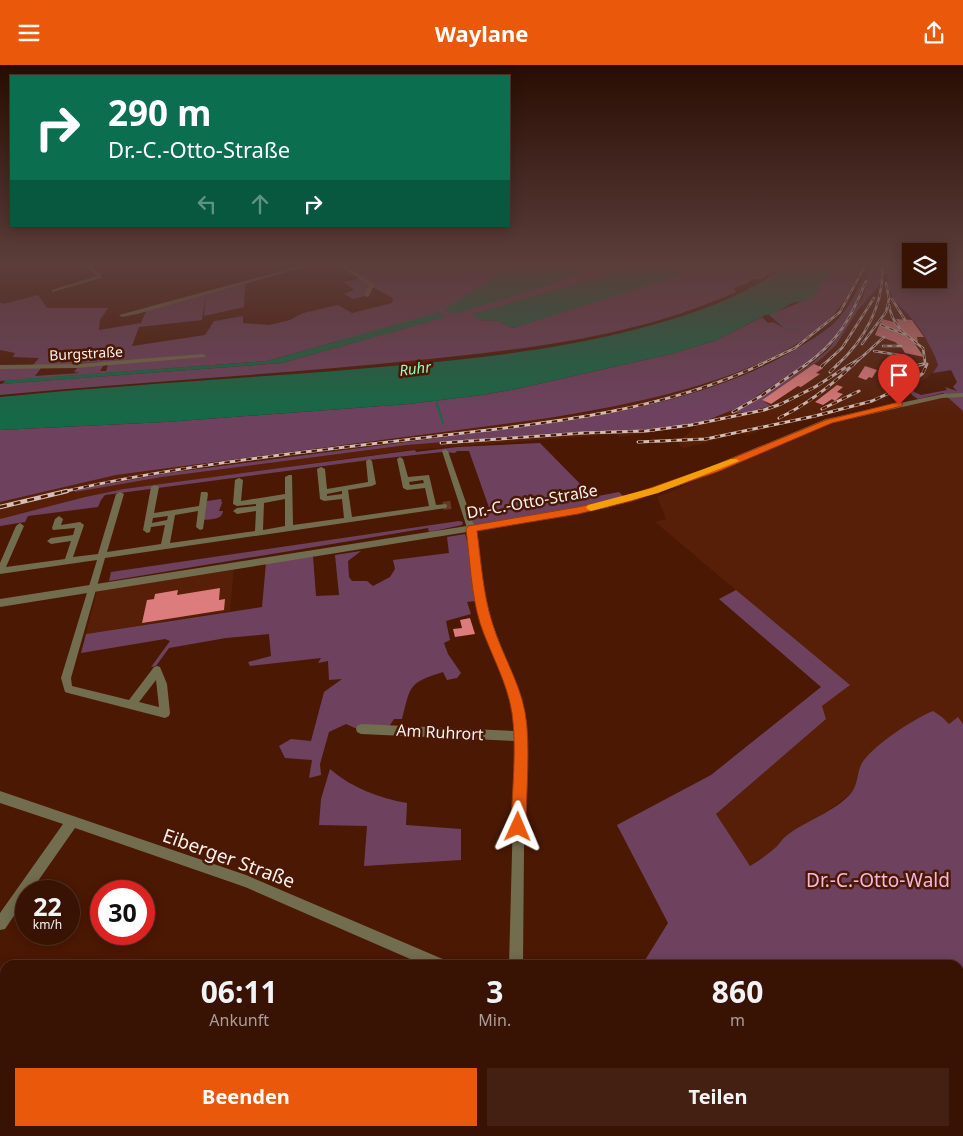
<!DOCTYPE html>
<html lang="de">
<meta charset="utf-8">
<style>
body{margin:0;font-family:"Noto Sans",sans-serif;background:#432012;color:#f1f3f6;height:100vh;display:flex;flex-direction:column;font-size:19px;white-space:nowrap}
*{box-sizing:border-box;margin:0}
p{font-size:16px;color:#ab9e9a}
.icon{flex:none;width:28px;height:28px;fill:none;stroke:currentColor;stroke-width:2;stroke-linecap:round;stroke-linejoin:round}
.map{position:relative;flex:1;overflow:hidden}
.panel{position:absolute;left:0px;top:895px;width:964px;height:176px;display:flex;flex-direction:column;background:#381203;border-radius:15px 15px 0 0;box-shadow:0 2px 12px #0003,0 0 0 1px #523225}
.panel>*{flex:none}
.hud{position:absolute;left:10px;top:10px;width:500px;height:152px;border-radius:0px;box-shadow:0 2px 12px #0003,0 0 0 1px #523225;background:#0b6e4f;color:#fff;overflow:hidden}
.buttons{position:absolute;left:902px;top:178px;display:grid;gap:10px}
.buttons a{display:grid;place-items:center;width:45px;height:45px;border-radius:0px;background:#381203;box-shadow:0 2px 12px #0003,0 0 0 1px #523225;font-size:25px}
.speed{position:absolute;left:15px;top:815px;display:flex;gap:10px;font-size:25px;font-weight:700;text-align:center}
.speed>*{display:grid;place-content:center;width:65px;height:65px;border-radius:50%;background:#381203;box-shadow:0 2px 12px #0003,0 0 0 1px #523225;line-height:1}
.speed small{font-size:12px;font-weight:400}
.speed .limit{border:8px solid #d22;background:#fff;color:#111}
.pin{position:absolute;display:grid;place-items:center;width:42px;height:42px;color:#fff;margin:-51px -21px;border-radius:50% 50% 50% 0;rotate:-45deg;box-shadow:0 0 5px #0007}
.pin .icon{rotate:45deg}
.me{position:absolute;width:55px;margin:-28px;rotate:1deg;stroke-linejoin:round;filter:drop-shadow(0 0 4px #0008)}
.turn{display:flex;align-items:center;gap:18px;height:105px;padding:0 15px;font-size:22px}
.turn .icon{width:65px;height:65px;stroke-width:2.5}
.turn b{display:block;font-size:35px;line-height:42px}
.lanes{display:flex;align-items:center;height:48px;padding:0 15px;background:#0003;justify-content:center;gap:25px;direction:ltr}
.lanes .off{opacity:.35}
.eta{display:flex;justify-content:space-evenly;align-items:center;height:85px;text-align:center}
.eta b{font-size:30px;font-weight:700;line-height:35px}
.button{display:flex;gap:10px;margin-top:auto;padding:10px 15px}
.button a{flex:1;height:58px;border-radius:0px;background:#ea580c;color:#fff;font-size:20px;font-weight:700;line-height:58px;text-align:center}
.button a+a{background:#432012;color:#f1f3f6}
header{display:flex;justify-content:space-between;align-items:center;height:65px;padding:0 15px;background:#ea580c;color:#fff;font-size:22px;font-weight:700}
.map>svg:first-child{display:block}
.built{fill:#571f08}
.green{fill:#6e425f}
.water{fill:#156947}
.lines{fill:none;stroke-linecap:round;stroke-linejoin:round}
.stream-far1{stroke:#156947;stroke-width:1}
.stream{stroke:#156947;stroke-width:2}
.building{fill:#dc7c7c}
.minor-tunnel{stroke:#653927;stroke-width:8;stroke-dasharray:8 4.5;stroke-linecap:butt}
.minor{fill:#726d4e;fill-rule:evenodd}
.tertiary{fill:#726d4e;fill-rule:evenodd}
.rail-far2-casing{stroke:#d1bfb8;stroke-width:2.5}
.rail-far1-casing{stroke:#d1bfb8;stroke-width:3}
.rail-casing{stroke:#d1bfb8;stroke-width:4.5}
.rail-far2{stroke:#4b1804;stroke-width:1;stroke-dasharray:4.5;stroke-linecap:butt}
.rail-far1{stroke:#4b1804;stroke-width:2;stroke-dasharray:5.5;stroke-linecap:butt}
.rail{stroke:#4b1804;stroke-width:2.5;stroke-dasharray:7;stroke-linecap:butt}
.route{fill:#ea580c;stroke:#983908}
.slow{fill:#f59e0b}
.labels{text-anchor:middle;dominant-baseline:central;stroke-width:5;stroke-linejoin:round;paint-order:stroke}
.far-street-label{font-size:14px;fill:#f9f1ee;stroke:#4b1804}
.far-water-label{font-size:15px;font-style:italic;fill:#94fac6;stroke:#4b1804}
.street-label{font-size:16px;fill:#f9f1ee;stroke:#4b1804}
.near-street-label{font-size:19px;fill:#f9f1ee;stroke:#4b1804}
.near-park-label{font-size:19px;fill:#f5b6de;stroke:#4b1804}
</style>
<header><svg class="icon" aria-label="menu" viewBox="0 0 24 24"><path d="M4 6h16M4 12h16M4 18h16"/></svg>Waylane<svg class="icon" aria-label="share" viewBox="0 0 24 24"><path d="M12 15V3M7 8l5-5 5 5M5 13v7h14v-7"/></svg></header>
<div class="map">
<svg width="963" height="1071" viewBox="0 0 963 1071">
<rect width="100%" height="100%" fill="#4b1804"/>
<path class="built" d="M867,201H883L884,207L887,208V220L890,228L895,237L913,255L931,282L938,300L933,308L913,322L901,316L909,303L907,293L889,289L884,298L886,303L890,310L906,325L878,336L768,363L747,370L741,368L685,383L681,382L678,377L698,360L619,372L617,369L409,385L128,424L84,432L0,454V437L116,410L549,353L590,347L668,329L714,315L779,288L827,257L845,235L851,236L833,258L783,291L716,320L635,342L553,358L167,408L116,416L75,425V427L162,412L407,380L557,368L629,366L679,361L717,352L751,336L822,288L836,271L860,232Z
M949,332L963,346V659L958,653L750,801L716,749L826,654L822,641L849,620L655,457L666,454L657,432L832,358L935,334Z
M234,503L230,546L86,569L97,526Z"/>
<path class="green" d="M306,201L245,219L244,242L204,251L206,228L202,255L139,262L132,281L205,270L214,256L243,251V258L269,260L290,255L303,248L338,240L352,248L392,238L393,233L372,222L362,232L353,234L344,229L354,225L344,217L362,213L351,206L364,201H638L473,249L480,255L499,256L512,263L681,209L674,206V201H781L762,214H752C747,221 739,219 734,224L736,227C634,273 520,285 409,296C273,310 136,317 0,330V319L282,298L445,252L338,276L267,296L0,316V301L41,303L35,311L80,308L74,307L78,302L104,300L100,306H106L109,297L79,298L77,300H33L39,293L13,292L15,288L0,285V237L3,239L38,230L47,243H108L100,255L99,265L141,258L148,242Z
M840,201H860C854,222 843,241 827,256C765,314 631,340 549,353L116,410L0,437V365L166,357L409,339L482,330L516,324L675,288L717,275L762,252L768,258L773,257L784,263L769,250L812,232L824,216Z
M870,201H880V219L858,245L836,280L821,294L762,335L771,341L748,347L734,348L806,303L829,284L863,232Z
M883,201H911V214H939V201H963V346L943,328L918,334L912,330L908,323L910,321L913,322L914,327L921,330L947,325L945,322L957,326L953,322L957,317L951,305L933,308L938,300C933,284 923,268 913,255C905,245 895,239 890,227C887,221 888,215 887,208L884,207Z
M864,209L863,223L855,241L836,271L822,288L740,342L708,355L679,361L629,366L557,368L407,380L162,412L75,427V425L167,408L553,358C636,345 723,327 796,284C809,276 823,268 834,258C848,244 857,228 864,209Z
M889,289L907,293L909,303L901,316C892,316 888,306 884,298Z
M540,378L593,432L619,427L624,432L597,439L473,460L470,452L491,448L469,386H457L455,388L442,387L369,395L105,430L101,435L98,442L28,451L25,457L0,461V454L85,432L124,424L415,385L416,387L457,382Z
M221,434L222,438L219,446H223C222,455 212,454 203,455L207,436Z
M459,456L463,457L462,460L429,467L428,463L109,516L111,507Z
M465,469L471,488L475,536L467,537L471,549L446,556L450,575L444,578L448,589L461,608L457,613L447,615L443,607C408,618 411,620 402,654H394L388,663H355L346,659L329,667L320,699L321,710L309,713L312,695L285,693L279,681L291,674L311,676L324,627L342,614L329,615L328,596L318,598L321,593L250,601L248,597L271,591L269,569L226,573L169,583L156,601L151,602L170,576L165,574L81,588L86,569L262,542L266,498L313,491L316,531L339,530L335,490L361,486L348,496L349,512L352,516H367L373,521L390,512L395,504L393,495L449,488L447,472Z
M736,525L850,620L822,641L826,654L716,749L750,801C758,796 767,790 775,783C779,780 781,775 785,772C804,756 836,747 852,727C858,719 857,707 862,698C872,681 915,653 933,646L942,652L949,659L958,652L963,659V1071H606L605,1066H959V900H642L668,858L617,760L711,710L821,622L719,534Z
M330,704C352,723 379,733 407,738L406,760L461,764V795L364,801L367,761L319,760L321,734Z
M0,1027H5V1066H225L224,1071H0Z"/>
<path class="water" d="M511,201H592L586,206L550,220L455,249L443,245Z
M638,201H674V206L682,210L512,263L499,256L480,255L472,249Z
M785,201H840L824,217L812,232L807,235L792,238L773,249L765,250L717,275L675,288L516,324L482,330L409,339L166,357L0,365V332C138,318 277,312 415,299C490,292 564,283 637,264C690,250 741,234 785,201Z
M439,247L446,252L282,298L2,319L6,315L267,296Z"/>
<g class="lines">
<path class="stream-far1" d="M771,247L785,260
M788,263L798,265
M890,290L900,296V300"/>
<path class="stream" d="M899,311L900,299
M435,333L443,358"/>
</g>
<path class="building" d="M882,254L898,258L896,254L912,255L924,272H917L918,277L915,279L924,292L905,288L902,283L895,277L875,270Z
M814,299L823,303L816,308L820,309L801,322L798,321L771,339L762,335Z
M865,301L877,305L872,313L869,312L866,315L858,312Z
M837,320L843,322L837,327L843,329L835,336L832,334L823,340L815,337Z
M220,523L219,535L225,534L224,545L142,558L147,535L154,534L155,529L178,525L177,530Z
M470,553L475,569L455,572L453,564L462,563L460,555Z"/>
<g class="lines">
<path class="minor-tunnel" d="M443,441L455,439"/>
<path class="minor" d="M85,201H90L101,209V213L52,227V225L97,211Z
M300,201H308L137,249L122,252L119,250Z
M340,201H346L374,219L371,227L368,232L364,231L369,220Z
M203,289L206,291L205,292L76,303L0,304V300L76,299Z
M445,384L448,386L477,469L485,539L521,634L525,671L523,900H509L515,676L361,669L357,667L356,664L357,661L361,659L514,666L511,634L477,539L469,469L442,386Z
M400,392L403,394L408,412L429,410L436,440L446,439L447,441L446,443L105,493L71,613L72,621L129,635L154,602L157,601L160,602L167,619L170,648L169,651L165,653L68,628L65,627L61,613L97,495L0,509V498L16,461L20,458L24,461L6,502L65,494L71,476L51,479L47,476L51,473L73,470L75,463L53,465L52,463L55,454L59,451L63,454L61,460L80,457L84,460L73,492L98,489L116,429L120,427L124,429L107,487L161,479L165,460L151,462L150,467L147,468L143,465L151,422L155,420L159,422L154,448L199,441L201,427H207L208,429L203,464L200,465L196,462L198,446L175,450L170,478L255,466L256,446L237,449L233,446L237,443L256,441V439L237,441L233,439L235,415L239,413L243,415L241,436L285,429V412L289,410H292L293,460L344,453L342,434L324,436L320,434L317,404L321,402L325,404L327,424L368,417L366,396L369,394L372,396L376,419L372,421L348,425L352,452L429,441L425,423L407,425L403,423L397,394ZM423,415L424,418L410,420L409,417ZM342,426V429L327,431V429ZM285,434V461L263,465L264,438ZM168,451L167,455L152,458L153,453ZM156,615L159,642L139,637Z
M0,726L246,810L445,895L447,900H424L245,822L75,763L31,826H26V833L5,864L0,865V848L63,759L0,738Z
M0,928H5V942H0Z
M0,1011H5V1025H0Z
M524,1066H540V1071H524Z"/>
<path class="tertiary" d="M963,328V332L942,333L832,358L684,419L606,443L467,467L0,542V534L467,461L605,437L678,415L826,354L942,329Z"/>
<defs>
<path id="rail-far2" d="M892,234L905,255
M889,240C892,261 907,271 923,283L925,297
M881,260L904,269
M862,279L886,247L889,234L886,218
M883,281H901
M874,286L905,291L915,300
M759,300L795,283L840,247L865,201
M805,300C837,278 852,252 866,216
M823,300L842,283L874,233
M837,300C864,276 885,238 882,201
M849,300L862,292
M853,300L884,272
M918,300L924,299"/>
<path id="rail-far1" d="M914,299L916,301L923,299
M821,302L824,299
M830,307L838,299
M822,344L859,326
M733,347L761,331L807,299
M779,353C808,339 831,321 854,299
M638,377L706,374L815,351L872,336L911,318L923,308L927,299
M441,378L583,368L646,366L691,360L764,345L781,339L815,322L851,299
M62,427C188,398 318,386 446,370C552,358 665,345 762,299"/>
<path id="rail" d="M0,442L67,426"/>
</defs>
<use href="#rail-far2" class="rail-far2-casing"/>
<use href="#rail-far1" class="rail-far1-casing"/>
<use href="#rail" class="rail-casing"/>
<use href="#rail-far2" class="rail-far2"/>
<use href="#rail-far1" class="rail-far1"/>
<use href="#rail" class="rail"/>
</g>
<linearGradient id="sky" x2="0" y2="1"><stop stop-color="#290d02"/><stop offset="0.57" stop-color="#5b3d3a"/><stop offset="1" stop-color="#5b3d3a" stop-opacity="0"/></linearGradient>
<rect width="963" height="351" fill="url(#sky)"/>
<path class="route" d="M899,337L902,338V341L832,358L717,407L632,436L578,449L477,466C481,496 483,528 492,557C501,588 519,615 525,647C531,679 526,728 526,762L524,767L518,769L513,767L511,762C512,726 517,683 512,648C507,616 490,588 480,558C471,528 470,495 466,464L468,461L578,442L627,431L711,402L826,355Z"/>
<path class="slow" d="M731,394H737L739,396L658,428L591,446L586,443L588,440L652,423Z"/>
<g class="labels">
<g class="far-street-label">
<text transform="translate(86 288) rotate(-3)">Burgstraße</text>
</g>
<g class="far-water-label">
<text transform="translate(415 303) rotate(-7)">Ruhr</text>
</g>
<g class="street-label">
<text transform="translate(532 436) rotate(-10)">Dr.-C.-Otto-Straße</text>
<text transform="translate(440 667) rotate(3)">Am Ruhrort</text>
</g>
<g class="near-street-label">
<text transform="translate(229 793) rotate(20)">Eiberger Straße</text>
</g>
<g class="near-park-label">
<text x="878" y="815">Dr.-C.-Otto-Wald</text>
</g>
</g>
</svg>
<div class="buttons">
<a><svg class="icon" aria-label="layers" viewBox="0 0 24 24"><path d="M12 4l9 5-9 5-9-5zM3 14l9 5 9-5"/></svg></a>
</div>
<div class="speed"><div>22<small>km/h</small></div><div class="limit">30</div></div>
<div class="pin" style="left:899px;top:340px;background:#d93025"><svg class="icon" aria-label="arrive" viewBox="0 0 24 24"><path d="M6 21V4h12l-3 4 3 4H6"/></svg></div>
<svg class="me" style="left:518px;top:762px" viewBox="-20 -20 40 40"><path d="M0-17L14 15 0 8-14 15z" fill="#ea580c" stroke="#fff" stroke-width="4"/></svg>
<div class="hud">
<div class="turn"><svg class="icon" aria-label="right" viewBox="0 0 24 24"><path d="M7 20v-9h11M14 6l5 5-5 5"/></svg><div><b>290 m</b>Dr.-C.-Otto-Straße</div></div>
<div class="lanes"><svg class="icon off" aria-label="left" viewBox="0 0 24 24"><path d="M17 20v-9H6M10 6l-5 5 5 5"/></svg><svg class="icon off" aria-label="ahead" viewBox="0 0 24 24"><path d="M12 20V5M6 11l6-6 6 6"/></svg><svg class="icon" aria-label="right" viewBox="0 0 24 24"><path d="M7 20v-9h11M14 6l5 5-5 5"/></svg></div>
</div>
<section class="panel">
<div class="eta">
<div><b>06:11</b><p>Ankunft</p></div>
<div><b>3</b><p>Min.</p></div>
<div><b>860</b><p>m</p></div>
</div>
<div class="button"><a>Beenden</a><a>Teilen</a></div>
</section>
</div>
